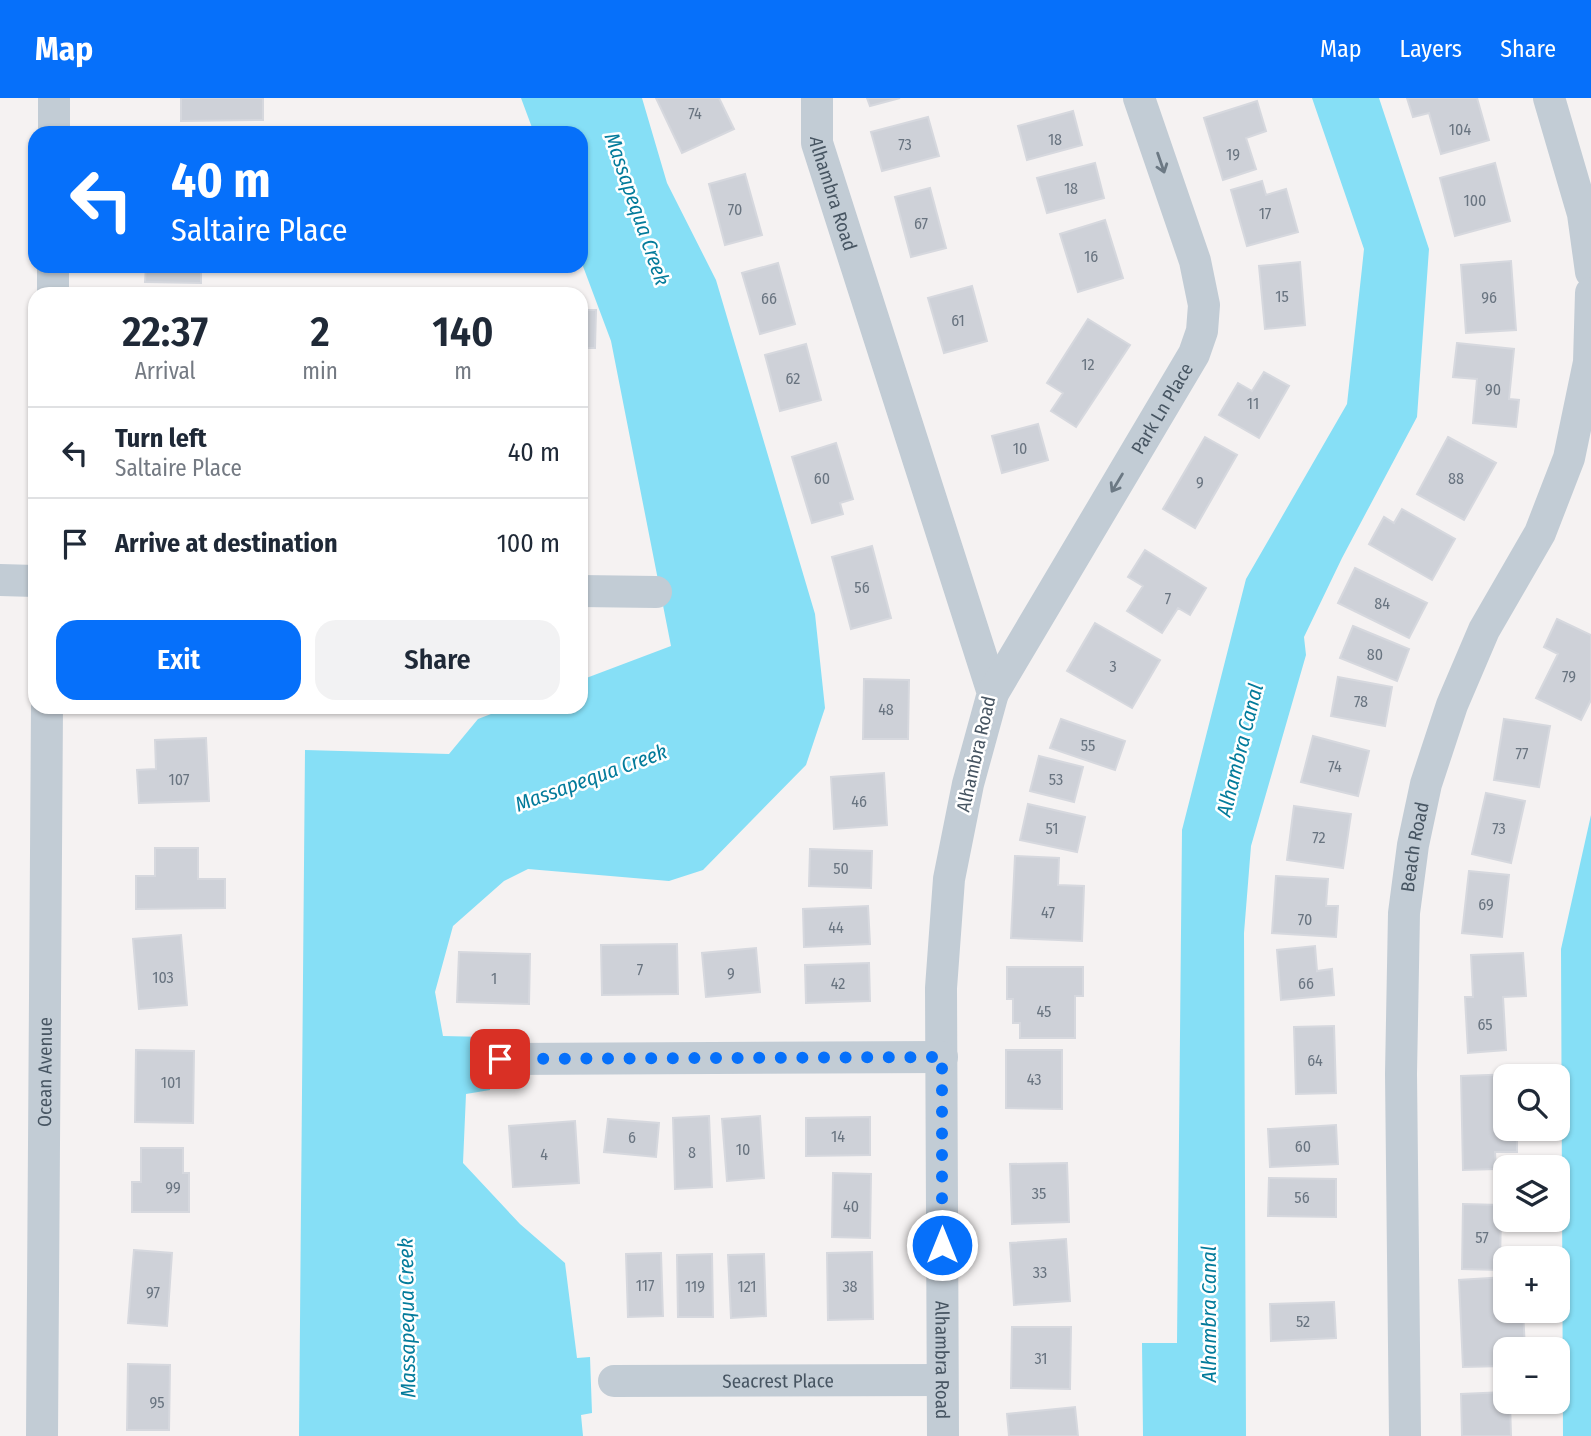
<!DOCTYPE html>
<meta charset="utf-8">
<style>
body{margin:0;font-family:"Fira Sans Condensed",sans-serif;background:#f2f2f3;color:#1f2937;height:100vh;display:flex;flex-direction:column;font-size:26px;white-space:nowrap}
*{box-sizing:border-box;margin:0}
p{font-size:23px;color:#747a83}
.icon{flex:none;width:38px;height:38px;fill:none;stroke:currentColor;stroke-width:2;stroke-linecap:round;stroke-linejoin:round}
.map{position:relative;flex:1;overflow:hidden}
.side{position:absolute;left:28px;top:189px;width:560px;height:427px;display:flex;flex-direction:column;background:#fff;border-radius:21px;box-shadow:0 2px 5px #0004}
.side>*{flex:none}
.guide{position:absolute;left:28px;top:28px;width:560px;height:147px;border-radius:21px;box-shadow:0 2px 5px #0004;background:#0670fa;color:#fff;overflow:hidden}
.controls{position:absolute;left:1493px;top:966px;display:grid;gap:14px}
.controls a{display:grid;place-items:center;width:77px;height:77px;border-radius:14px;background:#fff;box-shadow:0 2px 5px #0004;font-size:35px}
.pin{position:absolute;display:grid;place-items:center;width:60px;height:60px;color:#fff;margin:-30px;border-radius:14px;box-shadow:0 4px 10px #0006}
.me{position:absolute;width:77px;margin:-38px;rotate:0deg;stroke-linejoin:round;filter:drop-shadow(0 0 5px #0008)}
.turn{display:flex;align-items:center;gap:24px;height:147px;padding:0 28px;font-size:32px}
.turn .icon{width:91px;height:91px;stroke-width:2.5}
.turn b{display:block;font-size:49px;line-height:60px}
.eta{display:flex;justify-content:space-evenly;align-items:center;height:119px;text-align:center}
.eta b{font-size:42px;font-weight:600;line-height:49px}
.button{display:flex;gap:14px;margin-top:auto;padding:14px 28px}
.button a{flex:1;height:80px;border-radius:21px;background:#0670fa;color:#fff;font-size:28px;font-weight:600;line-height:80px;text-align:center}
.button a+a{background:#f2f2f3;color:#1f2937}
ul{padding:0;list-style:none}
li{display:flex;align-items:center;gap:21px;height:91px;padding:0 28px;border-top:2px solid #e0e1e3}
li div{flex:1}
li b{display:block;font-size:26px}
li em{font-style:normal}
header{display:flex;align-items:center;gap:42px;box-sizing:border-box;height:98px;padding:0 35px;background:#0670fa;color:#fff}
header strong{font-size:33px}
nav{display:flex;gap:38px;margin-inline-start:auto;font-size:24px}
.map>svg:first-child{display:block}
.water{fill:#86dff6}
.building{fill:#ced1d8;stroke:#d6d8de;stroke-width:2}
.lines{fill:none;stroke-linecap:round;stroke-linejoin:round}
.minor{stroke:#c2ccd5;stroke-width:32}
.oneway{stroke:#6c7984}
.route{stroke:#0670fa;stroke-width:12;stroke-dasharray:0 21.6}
.labels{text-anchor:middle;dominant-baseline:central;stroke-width:5;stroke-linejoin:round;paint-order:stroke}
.number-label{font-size:16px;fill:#697480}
.street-label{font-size:19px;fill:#475562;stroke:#fff}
.water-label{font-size:21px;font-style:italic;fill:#037b9b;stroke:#fff}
</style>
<header>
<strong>Map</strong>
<nav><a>Map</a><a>Layers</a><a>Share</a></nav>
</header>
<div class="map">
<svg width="1591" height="1338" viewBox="0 0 1591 1338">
<rect width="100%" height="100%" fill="#f5f2f2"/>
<path class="water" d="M521,0H642L667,85L716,182L815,516L825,610L806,667L703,772L669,783L528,771L504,783L453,828L435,894L443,938L487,939L490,992L466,996L463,1065L520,1126L565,1165L577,1260L590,1259L592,1315L581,1317L583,1338H299L305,652L449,656L478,621L509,609H581V582L671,548L611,243L581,163V35H534Z
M1312,0H1379L1429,151L1417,319L1342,460L1304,539L1306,557L1251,748L1244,835L1246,1338H1143L1142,1245H1177L1182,732L1246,481L1347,306L1362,170L1364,151Z
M1591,717V1338H1563L1561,851Z"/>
<path class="building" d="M181,0H263V22L181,23Z
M656,0H719L734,31L682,55Z
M867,0H900L870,8Z
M1407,0H1477L1489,42L1441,56L1429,15L1413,19Z
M1257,3L1266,33L1246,40L1256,71L1223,82L1204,20Z
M1073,13L1082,47L1027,62L1018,28Z
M928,19L939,58L882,73L871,34Z
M1095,65L1104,100L1047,115L1037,80Z
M1495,65L1510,123L1455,138L1440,80Z
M745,76L762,137L725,147L709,86Z
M1262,83L1266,97L1286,91L1298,134L1247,148L1231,92Z
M930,90L946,150L911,159L895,99Z
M1105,122L1123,180L1078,194L1060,136Z
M1511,163L1516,232L1466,235L1461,167Z
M1300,164L1305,227L1265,231L1259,168Z
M778,165L795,226L760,236L742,175Z
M146,168H201V185L145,184Z
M972,188L987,243L944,255L928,200Z
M581,212H596L595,250H581Z
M1088,221L1130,247L1076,329L1051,313L1063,295L1047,285Z
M1457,245L1514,251L1509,301L1519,302L1516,329L1473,325L1477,281L1453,279Z
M806,246L821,302L780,313L765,257Z
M1264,274L1289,288L1259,340L1219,317L1238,285L1252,293Z
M1038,326L1048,362L1002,375L992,338Z
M1205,339L1237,357L1195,430L1163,411Z
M1448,339L1496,365L1464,422L1417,396Z
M836,345L853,401L840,405L843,416L812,425L792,359Z
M1402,411L1455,441L1432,482L1369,446L1384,419L1394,425Z
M872,448L891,520L851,531L832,459Z
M1145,452L1206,490L1190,517L1178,510L1162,535L1127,513L1143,488L1128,479Z
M1355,470L1427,505L1409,540L1338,505Z
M1557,521L1591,537V602L1581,622L1536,600L1558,556L1544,549Z
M1095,525L1160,562L1132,610L1067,573Z
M1353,528L1409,551L1397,583L1340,560Z
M1338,579L1392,589L1385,628L1331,618Z
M864,581L909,582L908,641H863Z
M1061,621L1125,643L1115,672L1050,650Z
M1504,621L1550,628L1539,689L1494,682Z
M1313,638L1369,653L1358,698L1301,684Z
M206,640L209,703L139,705L137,672L156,671L155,642Z
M1039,658L1083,669L1074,704L1030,693Z
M884,675L887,727L834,731L831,679Z
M1486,695L1525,703L1511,765L1472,756Z
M1028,706L1085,719L1077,754L1020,742Z
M1294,708L1351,716L1343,770L1287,762Z
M155,750H198V781H225V810L136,811V778H155Z
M810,751L872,753L871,790L809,788Z
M1015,758L1059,760L1058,787L1084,788L1082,843L1011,840Z
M1469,773L1509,777L1502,839L1462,835Z
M1276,778L1328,781L1326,808H1338L1336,839L1272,835Z
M868,808L870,846L804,849L803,811Z
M181,837L187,907L139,911L133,841Z
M677,846L678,896L602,897L601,847Z
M1315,848L1317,873L1332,871L1334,897L1281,902L1277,852Z
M756,850L760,894L706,899L702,855Z
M459,854L530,856L529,906L457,904Z
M1523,855L1526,898L1503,899L1506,952L1468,955L1465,899H1473L1471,857Z
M869,865L870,903L806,905L805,867Z
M1007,869H1083V898H1075V940H1020V925H1013V901H1007Z
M1334,928L1336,995L1296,996L1294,929Z
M136,952L194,953L193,1025L135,1024Z
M1006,952H1062V1011L1006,1010Z
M1515,976V978H1505V1031H1517V1054H1495L1496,1071L1463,1072L1461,978Z
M709,1018L712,1089L675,1091L673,1020Z
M760,1018L764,1080L727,1083L722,1021Z
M870,1019V1057L806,1058V1020Z
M608,1021L659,1025L656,1059L604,1054Z
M575,1023L579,1085L513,1089L509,1028Z
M1336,1027L1338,1066L1270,1069L1268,1031Z
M141,1050H183V1075H189V1114H132V1084H141Z
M1067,1065L1069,1124L1012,1126L1010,1066Z
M833,1075L871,1076L870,1140L832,1139Z
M1269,1080L1336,1081V1119L1268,1118Z
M1463,1106L1501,1107L1500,1172L1462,1171Z
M1066,1141L1070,1203L1014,1207L1010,1145Z
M134,1152L172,1155L167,1228L128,1225Z
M872,1154L873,1221L828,1222L827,1155Z
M661,1155L663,1218L628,1219L626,1156Z
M712,1156L713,1219H678L677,1157Z
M764,1156L766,1218L731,1220L728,1157Z
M1505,1179V1213H1523L1525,1251H1505V1268L1463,1269L1459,1182Z
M1334,1204L1336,1240L1271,1243L1270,1206Z
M1012,1229H1071L1070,1291L1011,1290Z
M128,1266L170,1267L169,1332H127Z
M1505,1294V1304H1510L1511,1338H1462L1461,1296Z
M1075,1309L1078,1338H1009L1007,1316Z"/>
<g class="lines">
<g class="minor">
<path id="s1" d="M817,0V45L993,595L968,686L949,781L941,890L943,1338"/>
<path d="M1549,0L1583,116L1591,174"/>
<path d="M54,35V0"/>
<path d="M53,196V168"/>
<path d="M0,482L35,483"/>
<path d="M581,493L656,494"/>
<path id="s2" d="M993,595L1194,256L1202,233L1204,207L1195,163L1139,0"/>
<path d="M500,961L942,959"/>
<path id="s3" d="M614,1283L942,1282"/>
<path id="s4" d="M42,1338L47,609"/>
<path id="s5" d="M1405,1338L1401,976L1404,815L1413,747L1426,686L1452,607L1484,532L1540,435L1569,360L1589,264L1591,195"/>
</g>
</g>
<defs><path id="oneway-shaft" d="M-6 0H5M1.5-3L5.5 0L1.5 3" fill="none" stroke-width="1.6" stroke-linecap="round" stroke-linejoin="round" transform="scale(1.75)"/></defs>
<g class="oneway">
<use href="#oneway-shaft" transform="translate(1161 65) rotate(71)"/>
<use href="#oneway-shaft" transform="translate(1117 385) rotate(121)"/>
</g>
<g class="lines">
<path class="route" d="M500,961L942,959V1147"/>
</g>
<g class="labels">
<g class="number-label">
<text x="695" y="15">74</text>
<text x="1460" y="31">104</text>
<text x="1055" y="41">18</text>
<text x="905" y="46">73</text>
<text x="1233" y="56">19</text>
<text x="1071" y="90">18</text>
<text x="1475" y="102">100</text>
<text x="735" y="111">70</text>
<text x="1265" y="115">17</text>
<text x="921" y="125">67</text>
<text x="1091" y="158">16</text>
<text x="1282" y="198">15</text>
<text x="1489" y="199">96</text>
<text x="769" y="200">66</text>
<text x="958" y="222">61</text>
<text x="1088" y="266">12</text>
<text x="793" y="280">62</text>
<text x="1493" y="291">90</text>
<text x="1253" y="305">11</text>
<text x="1020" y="350">10</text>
<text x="822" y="380">60</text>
<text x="1456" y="380">88</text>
<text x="1200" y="384">9</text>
<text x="862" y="489">56</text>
<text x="1168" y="500">7</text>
<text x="1382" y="505">84</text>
<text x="1375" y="556">80</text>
<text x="1113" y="568">3</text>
<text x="1569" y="578">79</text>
<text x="1361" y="603">78</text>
<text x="886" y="611">48</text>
<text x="1088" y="647">55</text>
<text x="1522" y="655">77</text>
<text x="1335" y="668">74</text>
<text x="179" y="681">107</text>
<text x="1056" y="681">53</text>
<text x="859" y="703">46</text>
<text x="1052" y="730">51</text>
<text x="1499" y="730">73</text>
<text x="1319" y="739">72</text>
<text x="841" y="770">50</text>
<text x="1486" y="806">69</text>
<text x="1048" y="814">47</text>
<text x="1305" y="821">70</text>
<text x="836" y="829">44</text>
<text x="640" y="871">7</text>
<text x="731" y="875">9</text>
<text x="163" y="879">103</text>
<text x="494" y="880">1</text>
<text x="838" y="885">42</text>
<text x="1306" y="885">66</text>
<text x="1044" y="913">45</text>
<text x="1485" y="926">65</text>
<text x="1315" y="962">64</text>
<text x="1034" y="981">43</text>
<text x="171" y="984">101</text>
<text x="838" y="1038">14</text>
<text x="632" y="1039">6</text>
<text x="1303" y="1048">60</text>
<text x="743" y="1051">10</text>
<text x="692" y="1054">8</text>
<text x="544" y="1056">4</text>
<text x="173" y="1089">99</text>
<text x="1039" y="1095">35</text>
<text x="1302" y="1099">56</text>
<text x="851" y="1108">40</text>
<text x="1482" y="1139">57</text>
<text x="1040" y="1174">33</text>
<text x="645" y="1187">117</text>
<text x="695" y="1188">119</text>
<text x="747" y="1188">121</text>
<text x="850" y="1188">38</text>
<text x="153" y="1194">97</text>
<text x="1303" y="1223">52</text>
<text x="1041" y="1260">31</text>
<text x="157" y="1304">95</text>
</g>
<g class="street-label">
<text stroke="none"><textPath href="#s1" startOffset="98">Alhambra Road</textPath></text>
<text stroke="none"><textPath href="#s2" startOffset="331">Park Ln Place</textPath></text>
<text transform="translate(976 656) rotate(-77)">Alhambra Road</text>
<text stroke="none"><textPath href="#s5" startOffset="590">Beach Road</textPath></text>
<text stroke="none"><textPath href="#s4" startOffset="364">Ocean Avenue</textPath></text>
<text stroke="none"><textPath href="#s1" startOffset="1295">Alhambra Road</textPath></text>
<text stroke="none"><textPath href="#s3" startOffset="164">Seacrest Place</textPath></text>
</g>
<g class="water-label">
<text transform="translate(637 111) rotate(71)">Massapequa Creek</text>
<text transform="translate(1240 652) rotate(-76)">Alhambra Canal</text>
<text transform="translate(591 680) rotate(-20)">Massapequa Creek</text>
<text transform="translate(1209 1216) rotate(-90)">Alhambra Canal</text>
<text transform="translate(407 1220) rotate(-91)">Massapequa Creek</text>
</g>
</g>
</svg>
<div class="controls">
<a><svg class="icon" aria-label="search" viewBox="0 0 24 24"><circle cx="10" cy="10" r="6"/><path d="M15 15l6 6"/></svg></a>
<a><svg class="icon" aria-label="layers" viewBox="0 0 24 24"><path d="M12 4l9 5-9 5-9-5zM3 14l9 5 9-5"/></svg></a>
<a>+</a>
<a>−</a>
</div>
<div class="pin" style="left:500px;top:961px;background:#d93025"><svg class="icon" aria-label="arrive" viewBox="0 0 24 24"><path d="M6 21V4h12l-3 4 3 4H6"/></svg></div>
<svg class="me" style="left:942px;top:1147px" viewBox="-20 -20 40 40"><circle r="17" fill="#0670fa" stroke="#fff" stroke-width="3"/><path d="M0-11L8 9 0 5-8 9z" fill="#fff"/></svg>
<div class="guide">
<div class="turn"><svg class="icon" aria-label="left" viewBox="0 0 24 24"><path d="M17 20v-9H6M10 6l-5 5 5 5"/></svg><div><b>40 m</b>Saltaire Place</div></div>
</div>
<section class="side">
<div class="eta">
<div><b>22:37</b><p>Arrival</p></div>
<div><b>2</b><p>min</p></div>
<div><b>140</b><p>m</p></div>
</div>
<ul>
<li><svg class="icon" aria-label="left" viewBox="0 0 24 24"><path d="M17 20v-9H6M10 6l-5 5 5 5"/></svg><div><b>Turn left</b><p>Saltaire Place</p></div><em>40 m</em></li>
<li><svg class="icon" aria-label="arrive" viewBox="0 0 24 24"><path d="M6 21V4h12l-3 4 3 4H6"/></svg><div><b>Arrive at destination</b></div><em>100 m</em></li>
</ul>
<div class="button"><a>Exit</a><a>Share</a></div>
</section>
</div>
